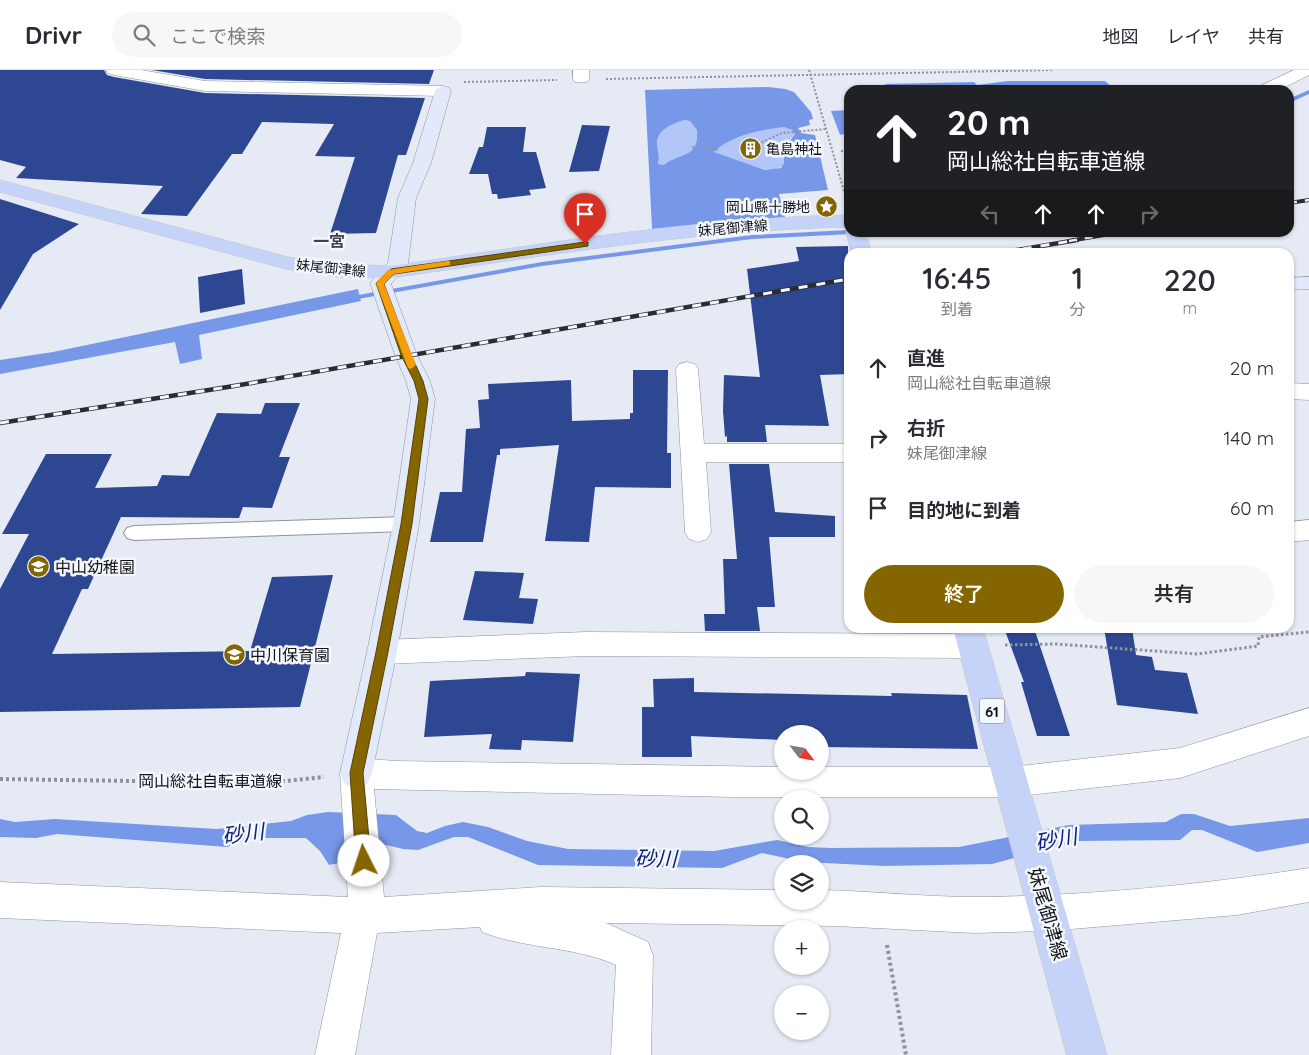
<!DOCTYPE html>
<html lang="ja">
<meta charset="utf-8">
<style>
body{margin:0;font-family:Quicksand,"Noto Sans JP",sans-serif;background:#f7f7f7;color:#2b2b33;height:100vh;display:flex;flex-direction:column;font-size:19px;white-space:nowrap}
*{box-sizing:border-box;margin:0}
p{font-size:16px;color:#7c7c81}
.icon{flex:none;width:28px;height:28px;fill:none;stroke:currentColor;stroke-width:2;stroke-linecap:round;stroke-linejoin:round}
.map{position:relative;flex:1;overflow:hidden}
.drawer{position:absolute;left:844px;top:178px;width:450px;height:385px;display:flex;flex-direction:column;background:#fff;border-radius:15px;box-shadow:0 1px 4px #0004}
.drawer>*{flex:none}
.banner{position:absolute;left:844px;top:15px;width:450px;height:152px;border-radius:15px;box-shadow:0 1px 4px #0004;background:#202124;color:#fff;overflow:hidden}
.needle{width:32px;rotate:121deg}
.controls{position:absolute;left:774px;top:655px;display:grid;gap:10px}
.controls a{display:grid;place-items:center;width:55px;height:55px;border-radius:50%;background:#fff;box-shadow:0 1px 4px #0004;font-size:25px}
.pin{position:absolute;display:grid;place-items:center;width:42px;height:42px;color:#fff;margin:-51px -21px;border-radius:50% 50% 50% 0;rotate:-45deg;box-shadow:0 0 5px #0007}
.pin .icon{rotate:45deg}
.me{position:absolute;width:55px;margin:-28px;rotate:356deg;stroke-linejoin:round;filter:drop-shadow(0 0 4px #0008)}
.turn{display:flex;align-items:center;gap:18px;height:105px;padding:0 20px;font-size:22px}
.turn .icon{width:65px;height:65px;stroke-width:2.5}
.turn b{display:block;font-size:35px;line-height:42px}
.lanes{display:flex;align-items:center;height:48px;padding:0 20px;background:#0003;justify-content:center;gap:25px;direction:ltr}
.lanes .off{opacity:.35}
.eta{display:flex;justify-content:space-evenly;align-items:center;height:85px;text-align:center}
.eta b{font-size:30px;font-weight:600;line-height:35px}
.button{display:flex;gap:10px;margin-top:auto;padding:10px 20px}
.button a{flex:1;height:58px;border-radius:30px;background:#856500;color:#fff;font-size:20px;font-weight:600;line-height:58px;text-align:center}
.button a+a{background:#f7f7f7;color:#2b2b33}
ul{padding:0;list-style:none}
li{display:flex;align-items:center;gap:15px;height:70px;padding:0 20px}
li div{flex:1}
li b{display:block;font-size:19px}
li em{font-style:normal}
header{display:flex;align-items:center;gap:30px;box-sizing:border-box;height:70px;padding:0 25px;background:#fff;border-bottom:1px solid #e1e1e2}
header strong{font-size:24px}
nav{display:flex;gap:28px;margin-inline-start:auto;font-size:18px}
.search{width:350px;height:45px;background:#f7f7f7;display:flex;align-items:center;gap:12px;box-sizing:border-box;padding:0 18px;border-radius:28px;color:#7c7c81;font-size:19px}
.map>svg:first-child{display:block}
.green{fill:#b2c7f7}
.water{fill:#7797e9;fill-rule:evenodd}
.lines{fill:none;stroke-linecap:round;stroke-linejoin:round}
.stream{fill:#7797e9;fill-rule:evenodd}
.building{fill:#2e4792}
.lane-casing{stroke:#8f939c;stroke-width:2}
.street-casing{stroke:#8f939c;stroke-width:1}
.secondary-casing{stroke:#8f939c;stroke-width:1}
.primary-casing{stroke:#c6c7c7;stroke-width:1}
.path-far2{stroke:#8e9299;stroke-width:2;stroke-dasharray:2 2;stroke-linecap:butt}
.path-far1{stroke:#8e9299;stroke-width:3;stroke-dasharray:2.5 2.5;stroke-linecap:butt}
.path{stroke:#8e9299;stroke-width:4;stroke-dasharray:3 3;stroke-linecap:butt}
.lane{fill:#fff;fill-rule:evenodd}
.street{fill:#fff;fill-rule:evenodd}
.secondary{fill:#e1e9fb;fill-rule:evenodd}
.primary{fill:#c4d3f7;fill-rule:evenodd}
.rail-far1-casing{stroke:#2a2c30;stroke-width:4}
.rail-casing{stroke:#2a2c30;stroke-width:4.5}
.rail-far1{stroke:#f4f7fd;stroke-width:2.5;stroke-dasharray:8;stroke-linecap:butt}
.rail{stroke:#f4f7fd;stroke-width:3;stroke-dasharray:9;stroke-linecap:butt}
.route{fill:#856500;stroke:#564200}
.slow{fill:#f59e0b}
.labels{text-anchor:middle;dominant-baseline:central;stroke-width:5;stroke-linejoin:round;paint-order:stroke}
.far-poi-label{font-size:14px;fill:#121417;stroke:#f4f7fd;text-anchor:start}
.far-street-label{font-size:14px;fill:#121417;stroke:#f4f7fd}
.shield{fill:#f4f7fd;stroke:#56585c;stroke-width:1}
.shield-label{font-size:15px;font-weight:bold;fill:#121417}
.far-quarter-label{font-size:16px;font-weight:bold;fill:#3e4149;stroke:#f4f7fd}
.poi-label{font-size:16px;fill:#121417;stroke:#f4f7fd;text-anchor:start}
.street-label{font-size:16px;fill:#121417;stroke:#f4f7fd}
.near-street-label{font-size:19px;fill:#121417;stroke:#f4f7fd}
.near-water-label{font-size:21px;font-style:italic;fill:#0f217f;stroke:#f4f7fd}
</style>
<header>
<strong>Drivr</strong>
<div class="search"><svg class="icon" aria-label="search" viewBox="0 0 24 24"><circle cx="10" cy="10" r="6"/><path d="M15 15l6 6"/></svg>ここで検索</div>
<nav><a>地図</a><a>レイヤ</a><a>共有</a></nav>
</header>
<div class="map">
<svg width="1309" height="985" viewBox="0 0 1309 985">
<rect width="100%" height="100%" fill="#e5eaf4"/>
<path class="green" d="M685,50L690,51L697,60C699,89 680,82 664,95L658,94C660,86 658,83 657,75C656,60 673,53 685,50Z
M784,57L792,60L795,64L788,71L783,96C762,107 734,90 714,82C732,65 760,60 784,57Z"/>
<path class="water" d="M1008,11H1105L1115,20H883L885,14L974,12L977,15Z
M768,17L785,19L794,22L811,42L813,49L809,50L810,55L798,58L801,63L815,65L828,120L779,124L785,147L652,159L645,20ZM685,50L690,51L697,60C699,89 680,82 664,95L658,94C660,85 658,83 657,75C656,60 673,53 685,50ZM784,57L792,60L795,64L784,79V93L781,98L765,100L714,82C732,65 760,60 784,57Z
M849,40V63L840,65L831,41Z
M358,219L361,231L199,265L202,289L180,294L175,272L0,304V290L53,282Z
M328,742L396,745L417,761L427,763L445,756L463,752L488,757L527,771L568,779L714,781L777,770L808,777L831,778L959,777L1069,755L1166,752L1181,744H1194L1230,756L1309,748V773L1257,782L1202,760H1192L1180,770L1078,771L992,794L885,796L804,792L762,783L722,798L538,795L468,767H454L418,780L403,779L374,772L350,783L339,793L329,795L320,781L306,768H252L227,777L57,764L36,768L0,767V749L15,752L55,749L216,759L291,751L307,745Z"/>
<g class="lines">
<path class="stream" d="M1309,20V24L1289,33V29Z
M849,160V162L852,164L752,169L542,196L347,231L343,229L347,227L542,192L752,165Z"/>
</g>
<path class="building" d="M0,0H104L107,5L114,7L205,23L425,28L406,85H398L376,163L330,164L355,87L315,86L334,54L262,52L242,84H232L187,146L141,144L163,116L16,108L26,97L0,90Z
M152,0H434L429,14L205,9Z
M582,55L610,56L599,101L569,102Z
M487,57H526L523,82H536L546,118L529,120L531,125L498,129L497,124H492L488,104H469L479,77H483Z
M0,129L79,154L33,184L0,240Z
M848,176L849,304L820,305L829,356L765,355L767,372H727V366L725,367L723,341L724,305L760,307L747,199L799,191L796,177Z
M242,199L245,234L200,243L198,207Z
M633,300H668L667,383H671V418L595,417L589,472L545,471L559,375L500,379V385H497L483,472H430L440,422H462L466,359L480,358L478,330L489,329L488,314L571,310L572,351L630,349V343H633Z
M265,333H300L279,387H290L272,438L243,437L239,448L121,447L88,519H82L52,584L250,581L272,507L333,505L300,637L0,642V519L29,464H2L46,384H112L95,418L157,416L162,405L189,406L217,343L261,344Z
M729,394H769L775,442L835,446V467H769L775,537H757L760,561H705L704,544H725L723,489H737Z
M475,501L524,503L519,528L538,529L533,554L463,550Z
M1004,558H1034L1070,666H1037L1021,612H1024Z
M1104,558H1132L1136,585L1152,587L1155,600L1187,603L1198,644L1117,635Z
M526,602L580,604L573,672L522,670L521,680L489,679L492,664L424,667L430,611L525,606Z
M694,608V622L892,626L891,623L967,625L978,679L820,677V664H782V670L691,666L692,687H642V637H654L653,609Z"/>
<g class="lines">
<defs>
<path id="lane" d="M406,447L413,449L416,454L413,459L406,461L134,470L127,468L124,463L127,458L134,456Z"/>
<path id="street" d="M106,0H141L205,11L443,16L449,18L451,21L449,24L443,26L205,21L114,5L108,3Z
M573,0H589V9L587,12H575L573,9Z
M1294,0H1309V5L1279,20H1256L1258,17Z
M687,292L695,294L698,299L704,374H849V392H706L711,462L707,469L698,472L689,469L685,462L676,299L679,294Z
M1289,313L1309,314V330L1289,329Z
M1309,450V470L1289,472V452Z
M586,562L974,564L984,567L989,576L984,585L974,588L586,586L382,594L372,591L367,582L372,573L382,570Z
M1309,638V666L1180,708L1011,727H734L374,719L384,827L541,817L782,820V831H820V820C872,821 924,827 976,827C1085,826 1201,815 1309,798V832L1237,845L1048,861L974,863L836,856L606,853L648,872L653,885L651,985H611L616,895C574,876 525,879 482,862L480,857L377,863L355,985H315L341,863L0,848V812L348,827L340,703L345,692L356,688L396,691L782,697V701H820V697H1011L1180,678Z"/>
<path id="secondary" d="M443,16L449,18L451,21L431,93L416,128L408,194L391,214L417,285L430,311L435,329L419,454L397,582L372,703L367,714L356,718L345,714L340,703L367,582L393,454L411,329L406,311L395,285L370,213L388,193L398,128L413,93L435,21L437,18Z
M1309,207V219L1289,220V208Z"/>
<path id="primary" d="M0,110L288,187L338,194L391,196C543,174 695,148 849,145V157C695,160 543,186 391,208L338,207L286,199L0,122Z
M849,158V162H866L871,182H851L846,162Z
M953,558H983L1107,985H1067Z"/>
</defs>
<use href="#lane" class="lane-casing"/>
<use href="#street" class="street-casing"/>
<use href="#secondary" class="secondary-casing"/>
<use href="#primary" class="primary-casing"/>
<path class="path-far2" d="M809,0L846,128
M606,9L1053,0
M464,12L557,10
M758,74L782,63L826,59
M692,77L720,80
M841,81H849"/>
<path class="path-far1" d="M1005,575L1056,574L1197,584L1258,576L1259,567L1309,562"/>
<path class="path" d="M0,709L266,713L324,707
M887,875L906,985"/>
<use href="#lane" class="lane"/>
<use href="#street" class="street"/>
<use href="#secondary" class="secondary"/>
<use href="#primary" class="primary"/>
<defs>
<path id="rail-far1" d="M1289,133L1309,130
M1069,171L1121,162"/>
<path id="rail" d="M1005,182L1077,170
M0,353L234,316L849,209"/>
</defs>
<use href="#rail-far1" class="rail-far1-casing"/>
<use href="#rail" class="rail-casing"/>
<use href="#rail-far1" class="rail-far1"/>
<use href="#rail" class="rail"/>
</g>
<path class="route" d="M585,172H588V176L394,204L384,214L411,285L423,311L428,329L412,454L388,582L363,703L371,791L369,796L364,798L358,796L356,791L350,703L376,582L401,454L419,329L414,311L401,285L376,213L391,199Z"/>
<path class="slow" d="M447,191H450V195L394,204L384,214L416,295L411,299L408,298L376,213L388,200Z"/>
<defs>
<symbol id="building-disc" viewBox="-11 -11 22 22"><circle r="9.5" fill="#856500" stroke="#f4f7fd"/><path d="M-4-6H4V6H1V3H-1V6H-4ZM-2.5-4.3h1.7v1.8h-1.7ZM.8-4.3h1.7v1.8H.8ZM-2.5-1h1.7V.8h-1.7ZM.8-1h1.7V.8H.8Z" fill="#fff"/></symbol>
<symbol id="sight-disc" viewBox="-11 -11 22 22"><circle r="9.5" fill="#856500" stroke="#f4f7fd"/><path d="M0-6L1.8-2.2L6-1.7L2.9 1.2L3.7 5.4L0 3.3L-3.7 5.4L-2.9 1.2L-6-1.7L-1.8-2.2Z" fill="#fff"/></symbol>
<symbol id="school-disc" viewBox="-11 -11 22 22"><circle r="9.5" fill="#856500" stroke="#f4f7fd"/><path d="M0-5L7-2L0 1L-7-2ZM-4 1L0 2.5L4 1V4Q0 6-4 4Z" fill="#fff"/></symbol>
</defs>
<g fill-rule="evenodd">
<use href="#building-disc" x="738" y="66" width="25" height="25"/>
<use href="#sight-disc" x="814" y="124" width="25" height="25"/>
<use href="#school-disc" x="26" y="484" width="25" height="25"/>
<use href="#school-disc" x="222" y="572" width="25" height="25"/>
</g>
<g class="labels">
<g class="far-poi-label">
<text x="766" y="79">亀島神社</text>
<text x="810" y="137" text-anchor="end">岡山縣十勝地</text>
</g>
<g class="far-street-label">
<text transform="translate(733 158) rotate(-5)">妹尾御津線</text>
<text transform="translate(331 198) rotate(6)">妹尾御津線</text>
</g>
<rect class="shield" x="979.5" y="628.5" width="25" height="25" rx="4"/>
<g class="shield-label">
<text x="992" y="641">61</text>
</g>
<g class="far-quarter-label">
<text x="329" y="171">一宮</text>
</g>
<g class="poi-label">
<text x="55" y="497">中山幼稚園</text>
<text x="250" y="585">中川保育園</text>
</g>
<g class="street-label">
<text x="210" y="711">岡山総社自転車道線</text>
</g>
<g class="near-street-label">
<text transform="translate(1048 844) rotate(74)">妹尾御津線</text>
</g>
<g class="near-water-label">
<text transform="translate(243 763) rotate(-7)">砂川</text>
<text transform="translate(1056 769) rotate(-10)">砂川</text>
<text transform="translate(656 788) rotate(1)">砂川</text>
</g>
</g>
</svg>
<div class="controls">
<a><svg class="needle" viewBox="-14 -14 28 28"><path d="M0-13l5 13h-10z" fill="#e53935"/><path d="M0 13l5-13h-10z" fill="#7c7c81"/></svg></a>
<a><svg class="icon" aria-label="search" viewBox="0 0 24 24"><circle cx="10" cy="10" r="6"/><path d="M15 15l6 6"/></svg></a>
<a><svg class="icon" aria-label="layers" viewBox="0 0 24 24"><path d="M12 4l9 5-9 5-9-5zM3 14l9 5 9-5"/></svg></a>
<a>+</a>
<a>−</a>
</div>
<div class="pin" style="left:585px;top:174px;background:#d93025"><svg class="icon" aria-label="arrive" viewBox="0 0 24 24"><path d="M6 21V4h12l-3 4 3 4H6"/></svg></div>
<svg class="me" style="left:364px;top:791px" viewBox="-20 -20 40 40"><circle r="19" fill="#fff"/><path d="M0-13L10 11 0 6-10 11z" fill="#856500"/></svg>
<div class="banner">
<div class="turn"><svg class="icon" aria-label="ahead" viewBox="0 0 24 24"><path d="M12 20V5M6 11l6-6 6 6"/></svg><div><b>20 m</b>岡山総社自転車道線</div></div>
<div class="lanes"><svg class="icon off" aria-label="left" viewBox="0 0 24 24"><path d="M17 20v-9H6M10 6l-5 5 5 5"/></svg><svg class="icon" aria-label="ahead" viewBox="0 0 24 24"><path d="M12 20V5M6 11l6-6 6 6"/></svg><svg class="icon" aria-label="ahead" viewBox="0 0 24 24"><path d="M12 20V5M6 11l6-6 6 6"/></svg><svg class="icon off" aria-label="right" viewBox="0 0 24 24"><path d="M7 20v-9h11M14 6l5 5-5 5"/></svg></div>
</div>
<section class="drawer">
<div class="eta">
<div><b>16:45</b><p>到着</p></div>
<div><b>1</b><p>分</p></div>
<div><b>220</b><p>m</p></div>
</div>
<ul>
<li><svg class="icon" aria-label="ahead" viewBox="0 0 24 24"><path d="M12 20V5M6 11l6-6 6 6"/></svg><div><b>直進</b><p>岡山総社自転車道線</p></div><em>20 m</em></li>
<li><svg class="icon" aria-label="right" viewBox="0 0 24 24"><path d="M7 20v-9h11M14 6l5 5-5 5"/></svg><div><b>右折</b><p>妹尾御津線</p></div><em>140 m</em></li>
<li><svg class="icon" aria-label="arrive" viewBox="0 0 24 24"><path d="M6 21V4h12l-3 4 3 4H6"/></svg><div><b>目的地に到着</b></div><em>60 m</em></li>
</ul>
<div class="button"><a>終了</a><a>共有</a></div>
</section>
</div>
